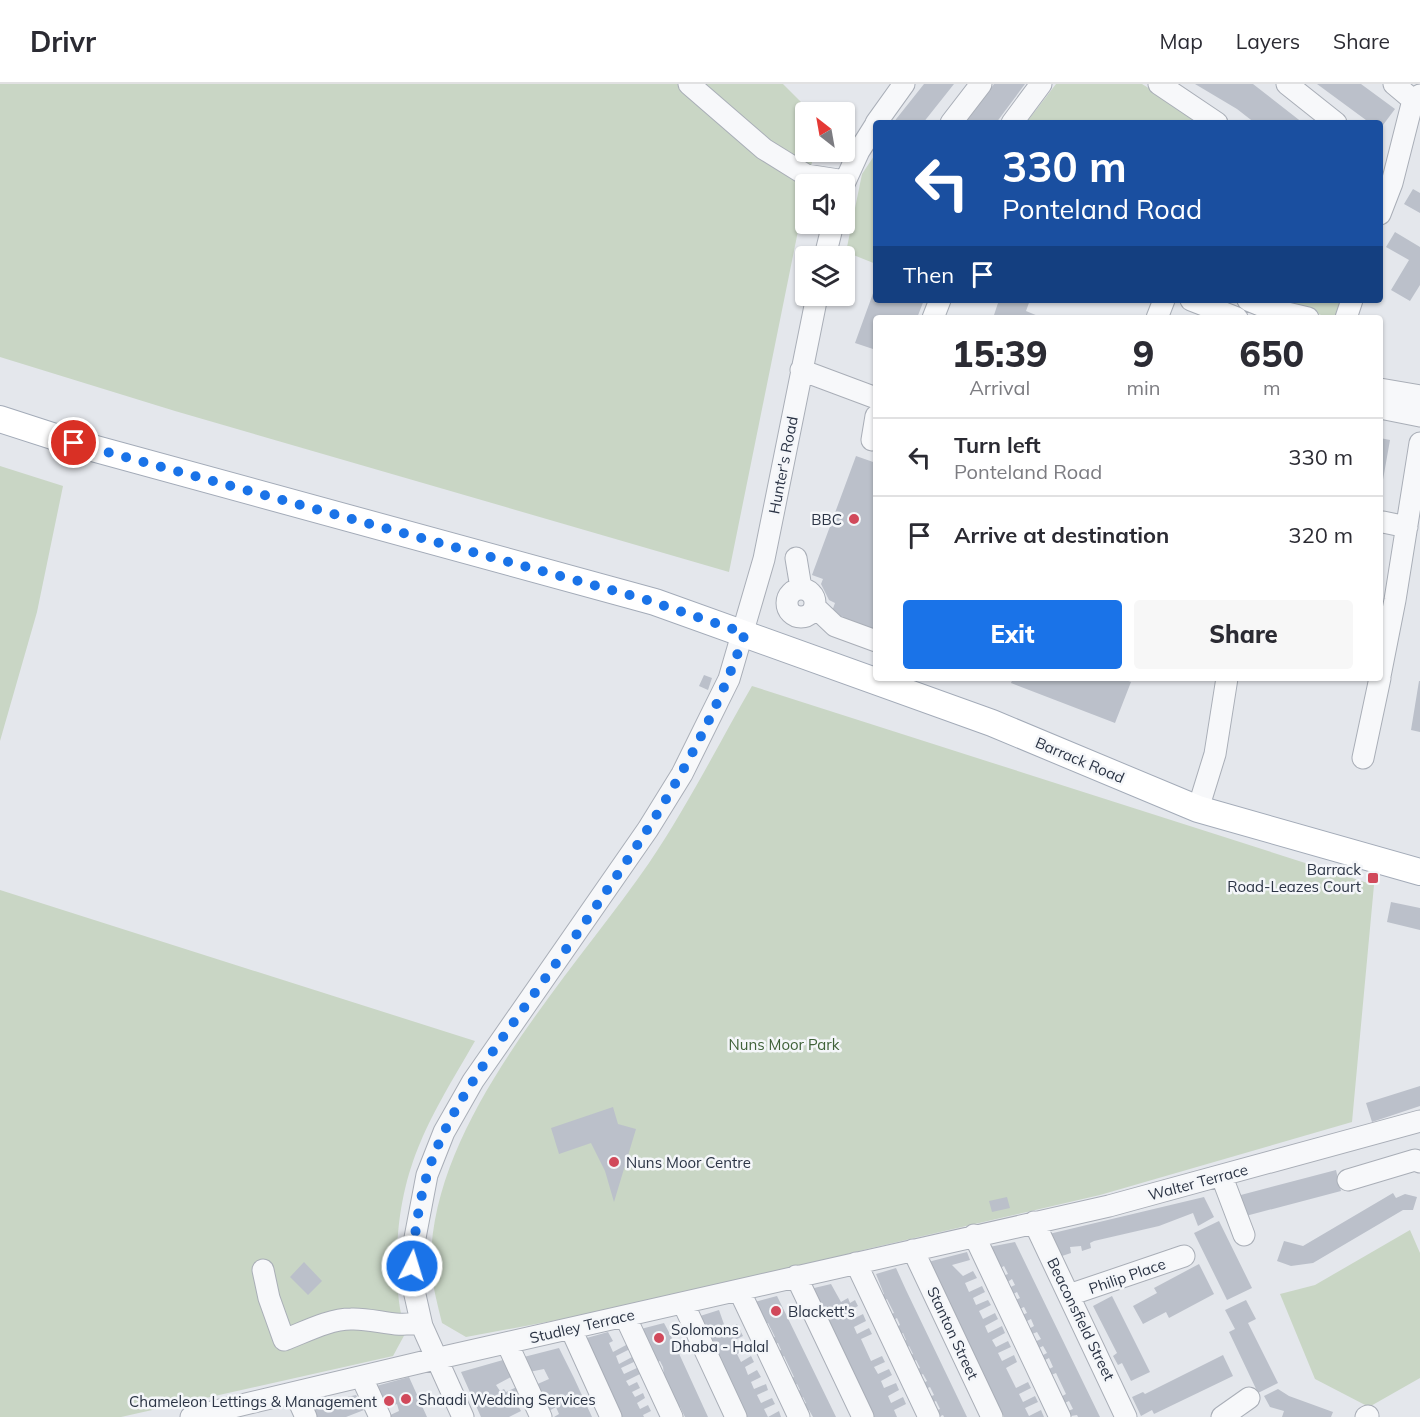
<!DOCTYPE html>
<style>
body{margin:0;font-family:Mulish,sans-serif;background:#f7f7f7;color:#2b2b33;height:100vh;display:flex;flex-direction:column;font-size:22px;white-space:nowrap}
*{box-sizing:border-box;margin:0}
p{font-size:20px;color:#7c7c81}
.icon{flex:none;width:33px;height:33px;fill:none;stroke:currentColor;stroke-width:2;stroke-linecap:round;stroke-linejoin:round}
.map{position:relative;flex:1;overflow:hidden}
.drawer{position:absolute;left:873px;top:231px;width:510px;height:366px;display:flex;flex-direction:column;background:#fff;border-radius:6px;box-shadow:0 2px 4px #0004}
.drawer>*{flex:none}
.top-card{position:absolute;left:873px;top:36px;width:510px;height:183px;border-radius:6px;box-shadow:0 2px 4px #0004;background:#1a4fa0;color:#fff;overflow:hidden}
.needle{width:39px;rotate:329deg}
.controls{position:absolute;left:795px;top:18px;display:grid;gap:12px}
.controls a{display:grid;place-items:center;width:60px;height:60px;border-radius:6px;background:#fff;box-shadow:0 2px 4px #0004;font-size:30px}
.pin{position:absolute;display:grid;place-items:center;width:51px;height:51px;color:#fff;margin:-26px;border:3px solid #fff;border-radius:50%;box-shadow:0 2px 6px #0007}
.me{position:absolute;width:66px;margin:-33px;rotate:5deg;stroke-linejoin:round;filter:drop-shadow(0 0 4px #0008)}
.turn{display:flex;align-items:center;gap:21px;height:126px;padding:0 30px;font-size:27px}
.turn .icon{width:78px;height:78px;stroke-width:2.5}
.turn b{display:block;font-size:42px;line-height:51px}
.then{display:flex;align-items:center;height:57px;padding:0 30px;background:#0003;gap:12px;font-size:22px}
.eta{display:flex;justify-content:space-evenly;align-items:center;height:102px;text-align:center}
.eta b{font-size:36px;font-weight:800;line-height:42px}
.button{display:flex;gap:12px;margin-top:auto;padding:12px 30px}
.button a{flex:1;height:69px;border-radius:6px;background:#1a73e8;color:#fff;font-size:24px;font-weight:800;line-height:69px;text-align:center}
.button a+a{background:#f7f7f7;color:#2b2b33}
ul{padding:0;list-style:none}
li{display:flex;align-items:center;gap:18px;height:78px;padding:0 30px;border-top:2px solid #e1e1e2}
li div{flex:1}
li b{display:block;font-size:22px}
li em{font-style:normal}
header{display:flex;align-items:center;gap:36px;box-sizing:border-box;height:84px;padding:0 30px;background:#fff;border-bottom:2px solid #e1e1e2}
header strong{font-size:28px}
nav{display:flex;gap:33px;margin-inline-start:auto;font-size:21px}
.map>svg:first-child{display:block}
.green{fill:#c9d6c5}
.building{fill:#bbc0ca}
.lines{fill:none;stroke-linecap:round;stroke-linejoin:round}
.minor-casing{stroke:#a9aeb7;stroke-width:23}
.major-casing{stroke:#a3abb8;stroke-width:28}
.minor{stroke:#f7f8fa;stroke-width:21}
.major{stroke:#fff;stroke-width:26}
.route{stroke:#1a73e8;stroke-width:10;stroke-dasharray:0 18}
.poi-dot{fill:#d1495b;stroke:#f4f6f9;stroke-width:2}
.labels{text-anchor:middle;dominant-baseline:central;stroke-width:5;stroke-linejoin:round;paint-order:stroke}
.street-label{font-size:15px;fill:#2b3445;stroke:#f4f6f9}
.poi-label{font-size:15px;fill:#2b3445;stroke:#f4f6f9;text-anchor:start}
.park-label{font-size:15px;fill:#3f6138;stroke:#f4f6f9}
</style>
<header>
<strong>Drivr</strong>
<nav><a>Map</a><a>Layers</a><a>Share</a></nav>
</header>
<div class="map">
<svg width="1420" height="1333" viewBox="0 0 1420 1333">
<rect width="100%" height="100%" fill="#e4e7ec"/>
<path class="green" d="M0,0H783L811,28H806V68H814L729,488L175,327L0,273Z
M1056,0H1142L1205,39H1026Z
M876,69V180L846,168L862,90Z
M1277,216H1345L1340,234H1330Z
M0,382L63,402L37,528L0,657Z
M752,602L1374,801L1352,1038L1100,1111L867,1165L686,1212L466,1253L442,1239C437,1218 431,1197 431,1176C433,1034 571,892 649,779C687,723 718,661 752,602Z
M0,806L475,957C431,1033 400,1079 397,1170C397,1197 397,1222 406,1248L393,1272L121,1333H0Z
M1410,1146L1420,1169V1294L1369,1323L1315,1295L1280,1210L1315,1201Z"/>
<path class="building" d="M924,0H954L923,39H893Z
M994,0H1025L996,39H965Z
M1195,0H1253L1303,39H1255L1237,25Z
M1317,0H1361L1395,25L1380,45V39H1370Z
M1413,105L1420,109V129L1404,120Z
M1395,148L1420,163V201L1410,217L1391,206L1409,176L1386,163Z
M876,201V216H924L917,234H876V266L855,259Z
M999,216H1030L1026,227L1043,234H993Z
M1380,354L1390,356L1381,407H1380Z
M856,372L876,379V547L831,530L835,519L829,516L821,500L823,495L812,491Z
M704,591L712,594L708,606L699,602Z
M1013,594H1121L1131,598L1115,639L1011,599Z
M1419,597H1420V648L1411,646Z
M1391,818L1420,824V846L1387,838Z
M1420,1002V1022L1372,1038L1366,1019Z
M613,1023L618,1040L636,1045L614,1118L605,1087L591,1059L559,1070L551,1044Z
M1336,1086L1341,1107L1242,1133L1237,1112Z
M1393,1109L1396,1114L1405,1110L1417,1113L1413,1126H1403L1313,1179L1291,1182L1277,1177L1284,1157L1303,1162Z
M1007,1113L1010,1124L992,1128L989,1117Z
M1204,1113L1214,1133L1198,1142L1193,1129L1159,1142L1094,1157L1090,1159L1091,1164L1082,1167L1081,1162L1070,1163L1071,1169L1056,1174L1049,1150Z
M1219,1137L1252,1204L1227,1216L1194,1149Z
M1015,1158L1100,1333H1078L1077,1331L1065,1333L1063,1329L1073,1325L1069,1317L1058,1322L1055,1316L1066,1310L1056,1289L1046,1293L1043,1288L1053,1283L1049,1274L1039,1279L1037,1274L1047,1269L1043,1262L1033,1267L1030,1260L1041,1255L1037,1248L1027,1252L1025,1247L1034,1242L1031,1235L1021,1240L1017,1233L1027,1229L1024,1223L1017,1226L1013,1217L1020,1214L1017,1208L1007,1213L1004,1206L1015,1201L1012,1195L1006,1199L1003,1192L1008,1190L1004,1182L995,1187L989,1163Z
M967,1168L970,1176L952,1181L963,1192L973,1187L977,1194L965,1199L969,1208L982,1202L985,1208L973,1214L976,1221L988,1216L991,1221L979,1227L983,1235L995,1229L998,1235L985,1242L988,1249L1002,1242L1005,1249L992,1256L996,1263L1008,1257L1011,1263L998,1269L1002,1277L1014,1271L1017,1278L1006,1284L1016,1304L1028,1298L1031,1304L1019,1310L1023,1318L1035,1312L1038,1318L1025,1324L1029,1332L1041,1326L1044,1333H1004L928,1178Z
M304,1178L322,1197L308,1211L290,1193Z
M1199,1180L1214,1210L1169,1234L1166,1228L1143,1240L1133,1222L1157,1209L1154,1204Z
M896,1184L906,1206L967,1333H944L943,1331L938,1333L930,1329L940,1325L936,1317L926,1321L923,1316L934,1311L930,1303L919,1308L917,1302L927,1297L923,1290L914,1294L911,1288L920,1284L916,1276L907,1281L904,1275L913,1270L909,1262L902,1266L899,1259L906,1256L903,1249L894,1253L891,1246L900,1241L897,1234L888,1239L885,1233L894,1229L887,1215L882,1218L879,1212L884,1210L876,1190Z
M831,1200L841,1218L848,1214L850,1219L855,1216L858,1222L847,1228L851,1236L863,1230L866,1237L854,1243L857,1250L869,1244L872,1250L861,1255L871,1277L882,1272L885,1278L874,1283L878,1290L889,1285L892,1291L881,1297L884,1304L896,1299L899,1306L888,1312L891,1319L903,1313L906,1320L894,1326L897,1333H872L810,1205Z
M777,1212L799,1257L836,1333H813L809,1326L800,1331L796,1324L806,1319L803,1313L794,1317L790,1311L800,1306L797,1300L787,1304L784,1298L794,1293L784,1272L774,1277L771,1270L781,1266L778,1259L768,1263L765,1257L775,1253L768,1239L758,1243L747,1220Z
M1112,1212L1150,1288L1131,1297L1122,1279L1118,1281L1113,1272L1117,1269L1093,1222Z
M1246,1216L1256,1235L1248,1239L1278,1299L1258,1309L1229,1248L1235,1245L1225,1226Z
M719,1226L726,1246L737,1240L743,1252L733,1257L736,1263L744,1259L747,1265L737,1270L741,1278L751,1272L754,1278L745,1283L748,1291L757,1286L761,1293L751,1298L754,1305L766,1300L768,1306L757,1311L761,1319L772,1314L775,1320L764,1325L768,1333L779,1327L781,1333H744L697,1233Z
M664,1239L671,1252L708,1333H685L680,1323L673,1326L657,1293L664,1290L663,1283L660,1277L655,1279L637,1246Z
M608,1248L613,1257L609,1259L613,1268L628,1260L630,1265L616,1272L619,1280L634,1272L636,1277L621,1284L624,1290L639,1283L642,1289L626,1297L629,1302L637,1298L640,1304L632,1308L635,1313L643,1309L645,1314L637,1319L640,1325L648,1321L651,1327L643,1331L644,1333H622L583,1255Z
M559,1264L574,1294L592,1333H554L559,1330L556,1323L545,1329L543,1323L554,1318L551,1312L539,1317L533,1302L549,1295L544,1285L524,1289L516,1275Z
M1223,1271L1233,1292L1154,1330L1152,1326L1141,1332L1132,1313L1143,1308L1145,1310Z
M503,1276L511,1293L496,1301L500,1307L504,1305L506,1308L517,1303L524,1317L517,1320L521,1327L509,1333H481L461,1288Z
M409,1293L427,1333H386L399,1327L397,1320L379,1326L369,1304Z
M1278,1305L1289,1312L1333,1328L1331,1333H1282L1284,1327L1270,1323L1264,1312Z
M356,1311L364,1326L346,1333H313L308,1322Z"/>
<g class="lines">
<defs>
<path id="minor" d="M689,0L764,65L806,91L845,97
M1159,0L1217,39
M1287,0L1336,39
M1394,0L1413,16L1420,11
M876,39L904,0
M951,39L981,0
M1012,39L1041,0
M844,100L859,67L876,40
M1380,130L1392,99L1413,16
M825,172L833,140
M1191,216L1237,234
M1248,216L1270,225L1278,234
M1270,225L1308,234
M933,234L940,216
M1157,234L1164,216
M1346,234L1352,216
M801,286L876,314
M1380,305L1420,312
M1380,324L1420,332
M872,356L876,332
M1383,438L1407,443
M796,474L801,504
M787 519a14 14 0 1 1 28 0a14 14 0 1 1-28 0Z
M815,523L835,542L876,557
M1380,592L1395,516L1420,359
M1363,674L1380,594
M1198,725L1215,670L1227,594
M1222,1093L1244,1151
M1348,1096L1415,1076L1420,1078
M1034,1138L1126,1333
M974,1151L1060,1333
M913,1166L992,1333
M856,1179L929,1333
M263,1186L269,1214L284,1256C305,1248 329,1235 351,1235C376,1234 395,1245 421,1238
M796,1192L863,1333
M739,1206L799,1333
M1069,1211L1184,1172
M683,1219L736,1333
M625,1232L672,1333
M571,1245L611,1333
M507,1259L541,1333
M362,1294L380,1333
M295,1309L306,1333
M191,1333L435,1275L1109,1122L1420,1037
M463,1333L422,1242L413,1202L414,1159L427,1091L444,1048L473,997L648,745L682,690L729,595L764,475L817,212
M1222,1333L1249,1314
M1366,1333L1368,1332"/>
<path id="major" d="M0,335L74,359L655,518L992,639L1198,725L1420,788"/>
</defs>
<use href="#minor" class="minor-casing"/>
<use href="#major" class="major-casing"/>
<use href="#minor" class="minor"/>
<use href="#major" class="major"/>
</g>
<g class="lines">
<path class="route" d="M74,359L644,515L745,549C714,639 667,719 613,797C582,844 549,889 516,935C485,978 454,1021 434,1071C420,1106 415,1145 412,1182"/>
</g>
<g class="poi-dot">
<circle cx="854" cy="435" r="6"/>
<rect x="1367" y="788" width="12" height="12" rx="3"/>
<circle cx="614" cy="1078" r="6"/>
<circle cx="776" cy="1227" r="6"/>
<circle cx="659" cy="1254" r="6"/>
<circle cx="406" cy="1315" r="6"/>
<circle cx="389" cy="1317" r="6"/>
</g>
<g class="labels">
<g class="street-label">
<text transform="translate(783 381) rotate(-79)">Hunter's Road</text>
<text transform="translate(1080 676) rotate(23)">Barrack Road</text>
<text transform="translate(1198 1098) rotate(-15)">Walter Terrace</text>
<text transform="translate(1127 1192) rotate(-19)">Philip Place</text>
<text transform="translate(1081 1235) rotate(64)">Beaconsfield Street</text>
<text transform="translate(582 1242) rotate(-13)">Studley Terrace</text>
<text transform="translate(953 1249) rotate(65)">Stanton Street</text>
</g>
<g class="poi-label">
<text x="842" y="435" text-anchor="end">BBC</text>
<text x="1361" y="785" text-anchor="end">Barrack<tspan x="1361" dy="17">Road-Leazes Court</tspan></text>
<text x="626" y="1078">Nuns Moor Centre</text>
<text x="788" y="1227">Blackett's</text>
<text x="671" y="1245">Solomons<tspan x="671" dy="17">Dhaba - Halal</tspan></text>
<text x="418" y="1315">Shaadi Wedding Services</text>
<text x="377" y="1317" text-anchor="end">Chameleon Lettings &amp; Management</text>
</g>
<g class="park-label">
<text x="784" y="960">Nuns Moor Park</text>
</g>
</g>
</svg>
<div class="controls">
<a><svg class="needle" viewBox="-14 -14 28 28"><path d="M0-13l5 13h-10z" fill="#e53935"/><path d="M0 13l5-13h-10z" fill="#7c7c81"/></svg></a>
<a><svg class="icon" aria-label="sound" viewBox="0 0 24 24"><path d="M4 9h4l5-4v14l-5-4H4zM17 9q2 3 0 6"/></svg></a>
<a><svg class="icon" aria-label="layers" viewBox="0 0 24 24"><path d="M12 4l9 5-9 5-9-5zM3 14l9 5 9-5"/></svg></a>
</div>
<div class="pin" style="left:74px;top:359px;background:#d93025"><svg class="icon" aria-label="arrive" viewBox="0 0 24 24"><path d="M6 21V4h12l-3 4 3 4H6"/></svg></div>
<svg class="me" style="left:412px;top:1182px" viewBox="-20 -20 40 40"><circle r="17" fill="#1a73e8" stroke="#fff" stroke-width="3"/><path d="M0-11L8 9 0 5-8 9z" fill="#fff"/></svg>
<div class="top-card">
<div class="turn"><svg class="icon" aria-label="left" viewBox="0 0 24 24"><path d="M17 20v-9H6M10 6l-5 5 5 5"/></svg><div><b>330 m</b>Ponteland Road</div></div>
<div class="then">Then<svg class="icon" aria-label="arrive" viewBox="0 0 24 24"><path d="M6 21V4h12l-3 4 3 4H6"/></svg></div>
</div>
<section class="drawer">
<div class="eta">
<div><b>15:39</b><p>Arrival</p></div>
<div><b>9</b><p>min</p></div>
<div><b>650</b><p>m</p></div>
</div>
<ul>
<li><svg class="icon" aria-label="left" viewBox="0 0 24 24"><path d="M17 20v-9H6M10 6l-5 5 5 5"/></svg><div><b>Turn left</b><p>Ponteland Road</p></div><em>330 m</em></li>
<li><svg class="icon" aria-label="arrive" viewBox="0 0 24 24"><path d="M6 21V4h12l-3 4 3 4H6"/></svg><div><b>Arrive at destination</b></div><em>320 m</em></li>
</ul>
<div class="button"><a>Exit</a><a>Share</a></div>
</section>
</div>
